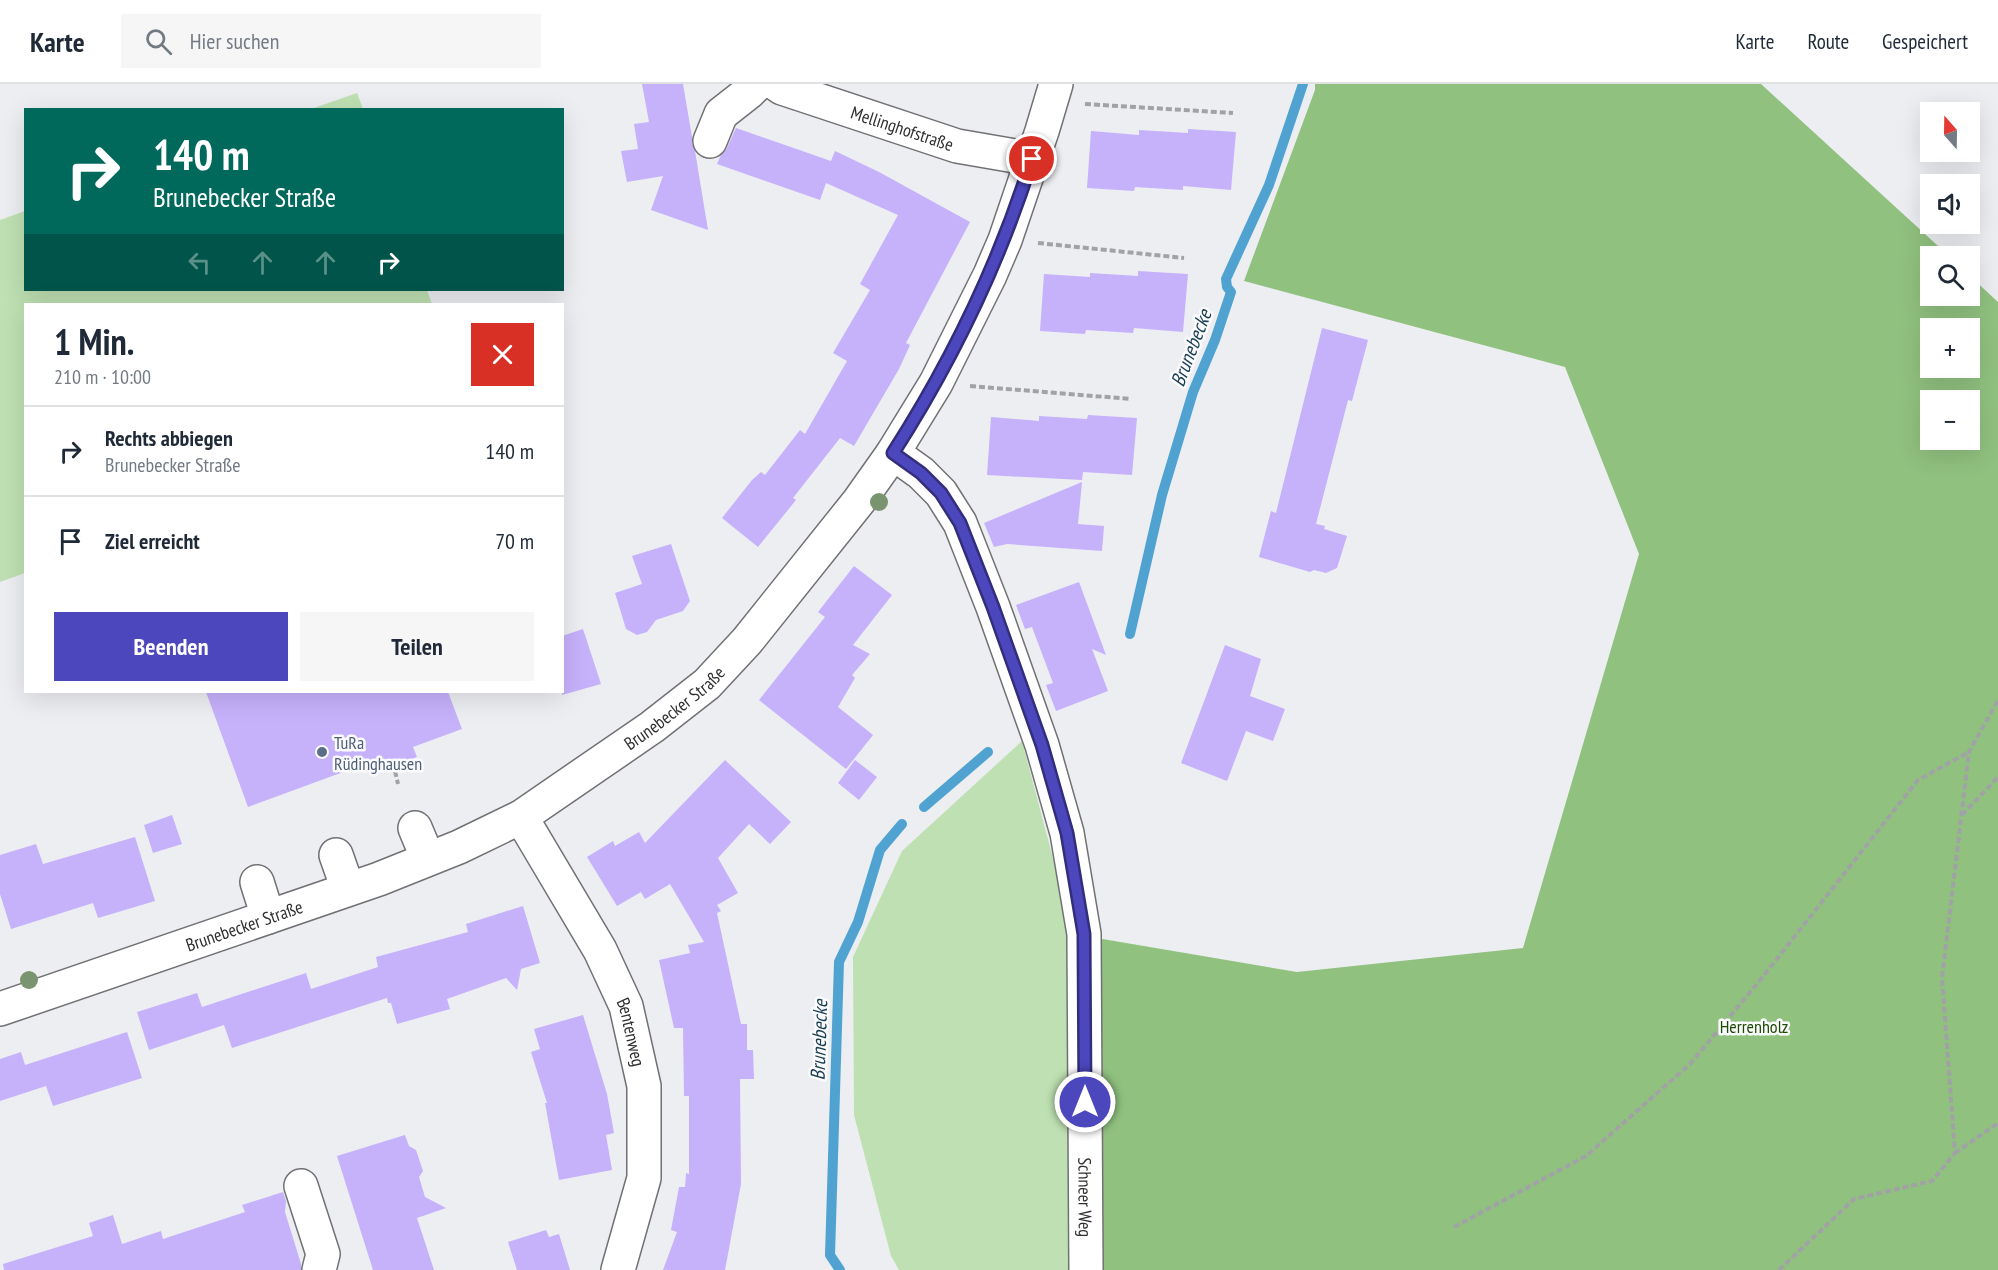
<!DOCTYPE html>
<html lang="de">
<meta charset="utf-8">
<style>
body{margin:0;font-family:"PT Sans Narrow",sans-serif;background:#f6f6f7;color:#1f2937;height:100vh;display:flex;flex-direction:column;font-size:22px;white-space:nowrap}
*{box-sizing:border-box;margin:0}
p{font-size:20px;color:#747a83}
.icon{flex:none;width:33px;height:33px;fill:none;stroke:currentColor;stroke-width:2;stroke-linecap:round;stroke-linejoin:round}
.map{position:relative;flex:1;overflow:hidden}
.sheet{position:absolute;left:24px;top:219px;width:540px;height:390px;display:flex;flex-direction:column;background:#fff;border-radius:0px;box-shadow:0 6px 24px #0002}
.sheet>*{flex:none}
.hud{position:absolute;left:24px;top:24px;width:540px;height:183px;border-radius:0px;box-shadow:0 6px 24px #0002;background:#00695c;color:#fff;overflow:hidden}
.needle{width:39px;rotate:340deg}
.buttons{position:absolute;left:1920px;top:18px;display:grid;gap:12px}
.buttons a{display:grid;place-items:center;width:60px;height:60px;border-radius:0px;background:#fff;box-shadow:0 6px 24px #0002;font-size:30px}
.pin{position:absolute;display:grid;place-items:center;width:51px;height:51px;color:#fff;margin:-26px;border:3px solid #fff;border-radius:50%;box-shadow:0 2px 6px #0007}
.me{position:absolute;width:66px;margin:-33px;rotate:0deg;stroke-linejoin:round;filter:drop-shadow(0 0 4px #0008)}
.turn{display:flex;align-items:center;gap:21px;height:126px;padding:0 30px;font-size:27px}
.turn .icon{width:78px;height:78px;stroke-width:2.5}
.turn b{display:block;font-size:42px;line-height:51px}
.lanes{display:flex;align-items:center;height:57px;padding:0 30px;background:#0003;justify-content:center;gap:30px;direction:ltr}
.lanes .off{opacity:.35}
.round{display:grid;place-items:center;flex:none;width:63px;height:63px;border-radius:0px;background:#f6f6f7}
.overview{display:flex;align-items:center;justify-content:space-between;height:102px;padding:0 30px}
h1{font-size:36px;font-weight:600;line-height:45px}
.cta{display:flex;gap:12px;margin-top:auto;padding:12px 30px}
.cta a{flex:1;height:69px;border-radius:0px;background:#4d47be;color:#fff;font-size:24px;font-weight:600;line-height:69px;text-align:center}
.cta a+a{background:#f6f6f7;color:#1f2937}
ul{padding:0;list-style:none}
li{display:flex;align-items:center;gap:18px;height:90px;padding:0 30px;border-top:2px solid #e0e1e3}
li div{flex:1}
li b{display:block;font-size:22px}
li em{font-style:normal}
header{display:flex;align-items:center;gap:36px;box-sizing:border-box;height:84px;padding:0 30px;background:#fff;border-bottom:2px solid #e0e1e3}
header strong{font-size:28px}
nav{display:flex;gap:33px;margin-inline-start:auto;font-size:21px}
.search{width:420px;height:54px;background:#f6f6f7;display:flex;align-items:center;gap:15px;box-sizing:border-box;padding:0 21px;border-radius:0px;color:#747a83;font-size:22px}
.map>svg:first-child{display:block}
.green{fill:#bee0b2}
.forest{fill:#90c17f;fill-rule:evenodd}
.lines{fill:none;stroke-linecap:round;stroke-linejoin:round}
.stream{stroke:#50a3d1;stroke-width:10}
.building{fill:#c6b1fb}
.minor-casing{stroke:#717175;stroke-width:36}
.path{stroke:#a1a2a5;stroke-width:4;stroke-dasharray:6 3;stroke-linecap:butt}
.minor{stroke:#fff;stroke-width:33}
.tree{fill:#7b9470}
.route-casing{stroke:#322e7c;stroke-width:15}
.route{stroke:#4d47be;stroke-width:10}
.service-dot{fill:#5c6f8a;stroke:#fbfbfe;stroke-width:2}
.labels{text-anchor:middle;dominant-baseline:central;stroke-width:5;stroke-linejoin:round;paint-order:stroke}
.street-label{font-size:18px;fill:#2f2f31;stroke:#fbfbfe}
.service-label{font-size:18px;fill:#4e5e75;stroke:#fbfbfe;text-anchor:start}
.park-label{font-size:18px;fill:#1d4a05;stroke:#fbfbfe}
.water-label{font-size:20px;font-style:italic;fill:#193e51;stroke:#fbfbfe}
</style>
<header>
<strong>Karte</strong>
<div class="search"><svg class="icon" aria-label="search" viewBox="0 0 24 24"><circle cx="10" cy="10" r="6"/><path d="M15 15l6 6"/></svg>Hier suchen</div>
<nav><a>Karte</a><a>Route</a><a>Gespeichert</a></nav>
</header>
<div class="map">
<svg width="1998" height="1186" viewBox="0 0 1998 1186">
<rect width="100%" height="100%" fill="#edeef2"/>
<path class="green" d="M357,9L363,25H311Z
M25,127L26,206H427L432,220H26L25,489L0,498V136Z
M1022,657L1073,850L1072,1186H899L891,1172L854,1031L853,873L902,767Z"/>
<path class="forest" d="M1315,0H1761L1949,172H1930V212H1970V192L1998,218V1186H1072L1073,850L1297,888L1523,864L1639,470L1565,283L1244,197L1315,6ZM1930,244H1970V284H1930ZM1930,316H1970V356H1930Z"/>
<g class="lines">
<path class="stream" d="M1130,550L1162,411L1193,308L1215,256L1231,208L1227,203L1226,195L1269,101L1303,0
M924,723L988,668
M840,1186L830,1171L839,878L858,838L880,766L902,740"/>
</g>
<path class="building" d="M642,0H683L692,53V60L695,67L708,146L651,126L663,92L627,98L621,67L638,65L634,40L649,38Z
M736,44L831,77L835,67L879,88L970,138L906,259L910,261L899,285L854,362L840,354L793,414L796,416L758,463L722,434L752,396L761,388L765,391L800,346L805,350L847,277L833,269L870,206L860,200L898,131L826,99L820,116L717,80L720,73L727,64Z
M1188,45L1236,48L1231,106L1183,102V106L1135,103L1134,107L1087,104L1091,47L1139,51V46L1188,49Z
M1138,187L1188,190L1183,248L1134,244L1133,249L1086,246L1085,250L1040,247L1044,190L1090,193V189L1138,192Z
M1322,244L1368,256L1352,317L1348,316L1316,440L1325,442L1324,445L1347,452L1337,484L1326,489L1314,486L1310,488L1259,473L1271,427L1276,429Z
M1088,331L1137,334L1132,391L1083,388L1082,396L987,391L991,333L1039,337V332L1087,335Z
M1082,398L1078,440L1104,442L1102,467L1007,460L994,463L984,439Z
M671,460L690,517L683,527L656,536L647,548L637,551L626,545L615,509L642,500L632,472Z
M854,482L892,511L853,561L870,570L852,591L855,594L838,623L873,651L846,685L759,616L825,533L818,528Z
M1079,498L1106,571L1092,565L1108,607L1056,627L1046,601L1053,599L1032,543L1025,545L1016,521Z
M583,545L601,600L562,611V552Z
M1225,561L1261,575L1250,612L1285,625L1273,657L1246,647L1227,697L1181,679Z
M206,608H448L462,645L413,663L417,673L403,678L394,689L381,685L369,690L365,680L248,723Z
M725,676L791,738L770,760L749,740L718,774L738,809L717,821L721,827L717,829L741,940H747V966H753L754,995H740L741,1100L725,1186H663L677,1148L671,1146L679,1103H685L686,1089L689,1090V1012H684L683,944H674L659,876L690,869L688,861L704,858L670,800L645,815L641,808L617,822L587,773L613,757L615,762L639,748L645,759Z
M855,676L877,693L859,716L838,699Z
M172,731L182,760L153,769L144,741Z
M135,753L155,817L98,834L93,819L11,845L0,810V771L36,760L43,780Z
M523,822L540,879L521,885L517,906L506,894L447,915L450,925L397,940L391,919H388L387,914L232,964L224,941L149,966L137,928L197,909L202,923L306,889L311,905L378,883L376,873L468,848L466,840Z
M583,931L607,1010L614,1049L606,1051L612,1086L559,1096L545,1019H547L531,968L540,965L534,945Z
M127,948L142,994L53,1022L46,1002L0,1017V975L21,968L25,981Z
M405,1051L409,1062L416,1066L423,1087L419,1093L425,1113L446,1124L417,1134L434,1186H373L337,1072Z
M283,1108L286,1117L285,1128L301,1180V1186H4L3,1180L93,1152L89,1139L113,1131L122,1160L161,1147L163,1155L245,1128L242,1121Z
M546,1146L549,1153L559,1150L570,1186H517L508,1158Z"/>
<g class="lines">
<defs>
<g id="minor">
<path id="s1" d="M776,0L782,4L957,62L1032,75"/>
<path d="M710,57L721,30L749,8L757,0"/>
<path id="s2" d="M893,369L921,389L941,409L960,439L993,523L1042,661L1067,749L1084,850L1086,1186"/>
<path id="s3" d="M521,733L600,866L626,922L644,1002V1094L618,1186"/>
<path d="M415,744L428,775"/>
<path d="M336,771L348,805"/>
<path d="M257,798L268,833"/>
<path id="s4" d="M0,925L379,795L459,763L521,733L652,643L707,600L747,557L859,417L893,369L936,299L990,191L1005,156L1042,47L1056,0"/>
<path d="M301,1102L323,1170L319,1186"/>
</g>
</defs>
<use href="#minor" class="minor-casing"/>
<path class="path" d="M1085,20L1233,29
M1038,159L1184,174
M970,302L1131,315
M395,687L398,700
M1962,731L1998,693
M1955,1069L1998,1039
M1454,1143L1586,1072L1690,980L1761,895L1918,696L1969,668
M1779,1186L1854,1115L1932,1097L1955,1069L1942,894L1969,668L1998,616"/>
<use href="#minor" class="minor"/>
</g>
<g class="tree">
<circle cx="879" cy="418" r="9"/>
<circle cx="29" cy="896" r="9"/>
</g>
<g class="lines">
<defs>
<path id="route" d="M1032,75C999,180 952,277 893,369L921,389L941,409L960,439L993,523L1042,661L1067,749L1084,850L1085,1018"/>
</defs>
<use href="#route" class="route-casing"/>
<use href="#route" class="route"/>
</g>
<circle class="service-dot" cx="322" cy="668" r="6"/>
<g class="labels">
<g class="street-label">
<text stroke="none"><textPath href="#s1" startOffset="134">Mellinghofstraße</textPath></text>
<text stroke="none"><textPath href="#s4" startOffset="744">Brunebecker Straße</textPath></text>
<text stroke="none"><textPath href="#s4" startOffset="258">Brunebecker Straße</textPath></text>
<text stroke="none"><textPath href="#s3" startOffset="243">Bentenweg</textPath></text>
<text stroke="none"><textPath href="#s2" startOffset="792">Schneer Weg</textPath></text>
</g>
<g class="service-label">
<text x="334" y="658">TuRa<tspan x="334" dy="21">Rüdinghausen</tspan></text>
</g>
<g class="park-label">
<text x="1754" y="942">Herrenholz</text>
</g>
<g class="water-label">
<text transform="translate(1191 264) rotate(-69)">Brunebecke</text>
<text transform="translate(819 956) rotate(-88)">Brunebecke</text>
</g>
</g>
</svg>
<div class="buttons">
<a><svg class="needle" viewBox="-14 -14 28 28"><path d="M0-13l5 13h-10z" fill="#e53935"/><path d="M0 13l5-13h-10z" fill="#747a83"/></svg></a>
<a><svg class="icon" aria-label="sound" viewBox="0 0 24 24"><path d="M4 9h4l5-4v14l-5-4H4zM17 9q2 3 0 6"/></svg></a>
<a><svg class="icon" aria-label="search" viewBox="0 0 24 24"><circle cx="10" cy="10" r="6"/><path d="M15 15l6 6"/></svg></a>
<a>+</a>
<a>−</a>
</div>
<div class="pin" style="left:1032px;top:75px;background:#d93025"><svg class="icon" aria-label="arrive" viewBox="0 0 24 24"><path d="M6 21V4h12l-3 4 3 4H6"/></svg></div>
<svg class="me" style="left:1085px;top:1018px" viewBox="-20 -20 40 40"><circle r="17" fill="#4d47be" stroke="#fff" stroke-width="3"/><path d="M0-11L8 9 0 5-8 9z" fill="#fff"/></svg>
<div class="hud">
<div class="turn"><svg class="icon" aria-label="right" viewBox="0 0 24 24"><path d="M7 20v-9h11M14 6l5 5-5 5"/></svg><div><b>140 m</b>Brunebecker Straße</div></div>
<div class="lanes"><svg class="icon off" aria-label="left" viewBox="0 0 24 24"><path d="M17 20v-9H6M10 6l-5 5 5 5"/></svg><svg class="icon off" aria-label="ahead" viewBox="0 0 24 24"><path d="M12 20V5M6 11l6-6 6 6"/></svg><svg class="icon off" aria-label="ahead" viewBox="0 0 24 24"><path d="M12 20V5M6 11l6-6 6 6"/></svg><svg class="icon" aria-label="right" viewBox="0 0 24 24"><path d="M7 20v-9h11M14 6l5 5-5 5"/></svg></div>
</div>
<section class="sheet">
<div class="overview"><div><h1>1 Min.</h1><p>210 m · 10:00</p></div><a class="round" style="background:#d93025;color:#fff"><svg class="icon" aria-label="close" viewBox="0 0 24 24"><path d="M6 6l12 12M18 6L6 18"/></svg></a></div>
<ul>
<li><svg class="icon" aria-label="right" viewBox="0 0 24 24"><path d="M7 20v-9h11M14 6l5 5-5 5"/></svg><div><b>Rechts abbiegen</b><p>Brunebecker Straße</p></div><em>140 m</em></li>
<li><svg class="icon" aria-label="arrive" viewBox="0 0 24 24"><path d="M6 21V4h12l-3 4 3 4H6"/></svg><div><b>Ziel erreicht</b></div><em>70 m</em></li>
</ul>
<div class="cta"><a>Beenden</a><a>Teilen</a></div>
</section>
</div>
